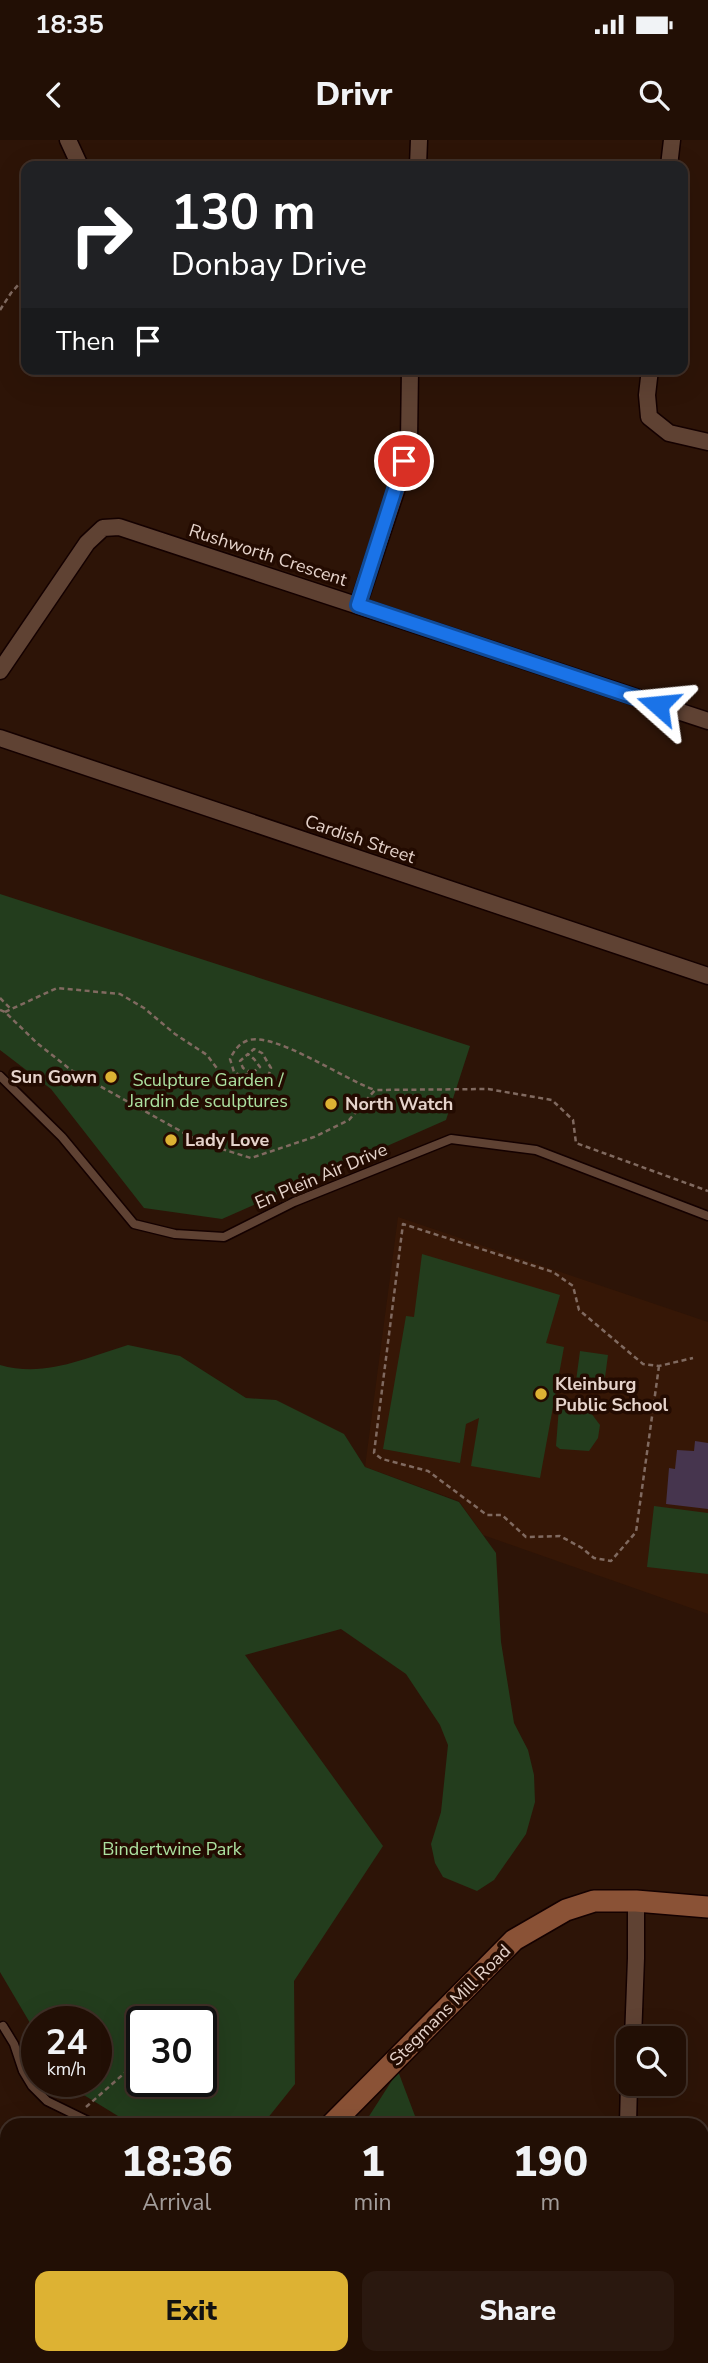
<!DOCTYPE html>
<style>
body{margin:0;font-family:"Nunito Sans",sans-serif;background:#2a180f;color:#f1f3f6;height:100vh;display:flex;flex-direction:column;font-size:26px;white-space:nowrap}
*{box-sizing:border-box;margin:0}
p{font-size:23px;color:#a29c9a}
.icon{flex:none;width:38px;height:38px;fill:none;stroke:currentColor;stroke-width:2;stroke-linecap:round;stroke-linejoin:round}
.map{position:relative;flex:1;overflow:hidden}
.details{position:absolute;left:0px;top:1978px;width:709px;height:247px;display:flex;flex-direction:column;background:#220f05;border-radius:21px 21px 0 0;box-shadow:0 7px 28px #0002,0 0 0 2px #3f2f27}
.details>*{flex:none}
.banner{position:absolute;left:21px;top:21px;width:667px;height:214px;border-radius:14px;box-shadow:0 7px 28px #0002,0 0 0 2px #3f2f27;background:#202124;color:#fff;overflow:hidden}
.controls{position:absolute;left:616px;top:1886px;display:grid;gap:14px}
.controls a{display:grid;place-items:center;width:70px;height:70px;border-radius:14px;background:#220f05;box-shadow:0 7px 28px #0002,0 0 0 2px #3f2f27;font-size:35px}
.speed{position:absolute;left:21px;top:1866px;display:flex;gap:14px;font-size:35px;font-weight:700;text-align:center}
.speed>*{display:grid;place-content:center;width:91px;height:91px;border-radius:50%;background:#220f05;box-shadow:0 7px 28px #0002,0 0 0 2px #3f2f27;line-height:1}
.speed small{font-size:18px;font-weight:400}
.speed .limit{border:4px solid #111;border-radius:10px;background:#fff;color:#111}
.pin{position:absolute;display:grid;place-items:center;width:60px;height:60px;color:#fff;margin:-30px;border:4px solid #fff;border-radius:50%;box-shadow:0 2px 7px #0007}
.me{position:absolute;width:77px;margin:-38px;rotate:288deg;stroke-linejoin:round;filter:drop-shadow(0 0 5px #0008)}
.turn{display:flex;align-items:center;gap:24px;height:147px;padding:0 35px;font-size:32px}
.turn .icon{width:91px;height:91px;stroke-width:2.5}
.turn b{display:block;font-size:49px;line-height:60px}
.then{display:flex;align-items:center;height:66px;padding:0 35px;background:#0003;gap:14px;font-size:26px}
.eta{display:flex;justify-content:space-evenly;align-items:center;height:119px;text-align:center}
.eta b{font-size:42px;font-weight:800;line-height:49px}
.primary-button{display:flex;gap:14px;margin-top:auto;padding:14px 35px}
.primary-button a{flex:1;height:80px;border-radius:14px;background:#ddb233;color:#111;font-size:28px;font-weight:800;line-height:80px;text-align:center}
.primary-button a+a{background:#2a180f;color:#f1f3f6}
.status{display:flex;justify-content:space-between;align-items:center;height:49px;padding:0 35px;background:#220f05;direction:ltr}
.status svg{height:19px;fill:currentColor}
header{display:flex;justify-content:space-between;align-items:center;height:91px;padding:0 35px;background:#220f05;font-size:32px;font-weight:800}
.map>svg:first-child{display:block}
.built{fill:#361706}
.green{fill:#233d1d;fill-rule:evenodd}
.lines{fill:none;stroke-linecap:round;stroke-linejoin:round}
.river{stroke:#0f363e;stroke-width:28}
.building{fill:#46354e}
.lane-casing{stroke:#140100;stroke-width:11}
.street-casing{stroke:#140100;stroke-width:19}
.secondary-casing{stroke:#140100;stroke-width:24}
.path{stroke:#806a60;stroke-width:2.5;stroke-dasharray:5 3.5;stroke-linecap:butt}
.lane{stroke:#5f4233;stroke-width:8}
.street{stroke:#5f4233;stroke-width:16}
.secondary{stroke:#8a5236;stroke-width:21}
.route-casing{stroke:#114b97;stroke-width:18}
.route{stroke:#1a73e8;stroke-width:12}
.poi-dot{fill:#ddb233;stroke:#230b01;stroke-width:2.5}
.labels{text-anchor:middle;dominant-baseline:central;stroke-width:7;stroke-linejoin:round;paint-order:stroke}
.street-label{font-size:18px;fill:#e5d3cb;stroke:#230b01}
.poi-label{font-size:18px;font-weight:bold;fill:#e5d3cb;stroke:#230b01;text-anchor:start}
.park-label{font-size:18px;fill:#ace1a0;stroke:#230b01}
</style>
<div class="status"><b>18:35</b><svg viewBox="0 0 49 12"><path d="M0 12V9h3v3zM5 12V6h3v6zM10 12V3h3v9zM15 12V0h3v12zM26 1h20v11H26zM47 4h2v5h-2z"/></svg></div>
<header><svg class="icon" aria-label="back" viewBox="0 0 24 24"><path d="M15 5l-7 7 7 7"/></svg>Drivr<svg class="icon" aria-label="search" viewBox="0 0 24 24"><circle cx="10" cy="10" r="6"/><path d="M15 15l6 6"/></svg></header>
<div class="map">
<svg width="708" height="2223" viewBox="0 0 708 2223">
<rect width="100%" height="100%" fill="#2d1407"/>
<path class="built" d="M398,1077L708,1182V1474L483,1395L459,1361L365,1327Z"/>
<path class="green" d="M0,754L470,906L446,980L222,1079L144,1068L51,949L0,910Z
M422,1114L560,1155L546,1203L564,1207L540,1338L471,1326L479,1278L466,1284L460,1323L383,1309L406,1176L414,1177Z
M128,1205L180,1216L246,1258L276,1260L344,1294L365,1327L459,1362L496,1413L501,1502L514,1583L528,1610L534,1635L535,1662L526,1694L494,1740L477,1751L443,1737L435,1723L431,1704L441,1672L448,1605L440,1585L406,1534L341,1489L245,1515L383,1706L294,1841L295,1944L263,1984H131L61,1941H96V1881H37V1923L25,1914L33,1888L0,1832V1225C45,1238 85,1218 128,1205ZM142,1881H201V1941H142Z
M580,1211L608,1215L604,1245L576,1241Z
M559,1267L591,1273L600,1285L598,1298L589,1311L560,1309L556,1306Z
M654,1366L708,1373V1434L647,1427Z
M398,1931L418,1984H364Z
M297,2217H478L480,2223H300Z"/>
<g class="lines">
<path class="river" d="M0,2085L7,2091
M217,2217L237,2223"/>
</g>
<path class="building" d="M695,1301L708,1303V1369L666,1364L669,1328L675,1329L677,1310L694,1311Z"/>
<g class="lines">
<defs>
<path id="lane" d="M0,936L62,997L134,1084L175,1094L224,1097L294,1062L451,999L536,1010L708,1076
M3,1886L14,1904L23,1931L32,1946L47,1961L94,1984"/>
<path id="street" d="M68,0L80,26
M418,26L419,0
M669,26L672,0
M650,229L647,255L649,277L669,293L708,302
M358,465L399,342L409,301L410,229
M0,531L87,403L103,388L119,387L708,581
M0,598L708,836
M633,1899L636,1818V1761
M628,1984L629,1944
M702,2065H708
M649,2217L651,2223"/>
<path id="secondary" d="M332,1984L514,1800L566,1770L594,1761H636L708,1767
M161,2223L164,2217"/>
</defs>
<use href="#lane" class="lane-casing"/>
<use href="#street" class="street-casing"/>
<use href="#secondary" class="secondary-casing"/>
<path class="path" d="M0,170L11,153L26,136
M0,858L11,869
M0,870L5,872L37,903L71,930L202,1003L251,1018L314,997L349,980L375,950L488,949L552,960L573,980L576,1003L708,1051
M5,872L57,848L120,854L144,868L175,894L207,915L228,943L235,947L253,946L268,937L271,928L262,913L254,909L248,914
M252,933L243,928L240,921L248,914L254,919L260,927L252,933L241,936L234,932L230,919C234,911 239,903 249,900C277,893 345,940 375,950
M659,1226L636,1392L611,1421L594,1418L582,1408L560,1396L526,1397L502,1375H487L428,1331L382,1319L374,1313L403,1084L553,1132L573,1146L579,1170L643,1224L659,1226L693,1218
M86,1967L128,1930"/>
<use href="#lane" class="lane"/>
<use href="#street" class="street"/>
<use href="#secondary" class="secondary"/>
</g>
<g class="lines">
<defs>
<path id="route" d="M404,321L358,465L658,565"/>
</defs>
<use href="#route" class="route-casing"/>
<use href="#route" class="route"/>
</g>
<g class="poi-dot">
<circle cx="111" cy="937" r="7"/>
<circle cx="331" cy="964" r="7"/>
<circle cx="171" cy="1000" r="7"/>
<circle cx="541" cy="1254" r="7"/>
</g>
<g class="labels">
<g class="street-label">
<text transform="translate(268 415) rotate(18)">Rushworth Crescent</text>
<text transform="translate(360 699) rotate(19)">Cardish Street</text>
<text transform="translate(321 1036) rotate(-23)">En Plein Air Drive</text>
<text transform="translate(450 1865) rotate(-45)">Stegmans Mill Road</text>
</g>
<g class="poi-label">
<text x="97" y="937" text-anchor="end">Sun Gown</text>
<text x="345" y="964">North Watch</text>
<text x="185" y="1000">Lady Love</text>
<text x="555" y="1244">Kleinburg<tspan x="555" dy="21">Public School</tspan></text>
</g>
<g class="park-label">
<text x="208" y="940">Sculpture Garden /<tspan x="208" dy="21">Jardin de sculptures</tspan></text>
<text x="172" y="1709">Bindertwine Park</text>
</g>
</g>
</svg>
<div class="controls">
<a><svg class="icon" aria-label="search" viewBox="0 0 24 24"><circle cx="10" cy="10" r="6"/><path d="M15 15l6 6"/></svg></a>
</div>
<div class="speed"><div>24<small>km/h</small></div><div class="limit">30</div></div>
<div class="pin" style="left:404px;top:321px;background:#d93025"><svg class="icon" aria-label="arrive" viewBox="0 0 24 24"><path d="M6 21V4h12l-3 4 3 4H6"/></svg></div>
<svg class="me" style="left:658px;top:565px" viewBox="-20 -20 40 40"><path d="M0-17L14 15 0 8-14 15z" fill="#1a73e8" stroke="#fff" stroke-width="4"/></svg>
<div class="banner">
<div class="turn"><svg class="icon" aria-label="right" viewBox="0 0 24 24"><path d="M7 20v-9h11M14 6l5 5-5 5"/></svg><div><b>130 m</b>Donbay Drive</div></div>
<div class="then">Then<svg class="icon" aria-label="arrive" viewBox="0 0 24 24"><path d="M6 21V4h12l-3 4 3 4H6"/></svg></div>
</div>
<section class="details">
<div class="eta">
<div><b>18:36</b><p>Arrival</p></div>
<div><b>1</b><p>min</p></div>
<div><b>190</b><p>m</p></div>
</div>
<div class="primary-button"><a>Exit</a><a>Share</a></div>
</section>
</div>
